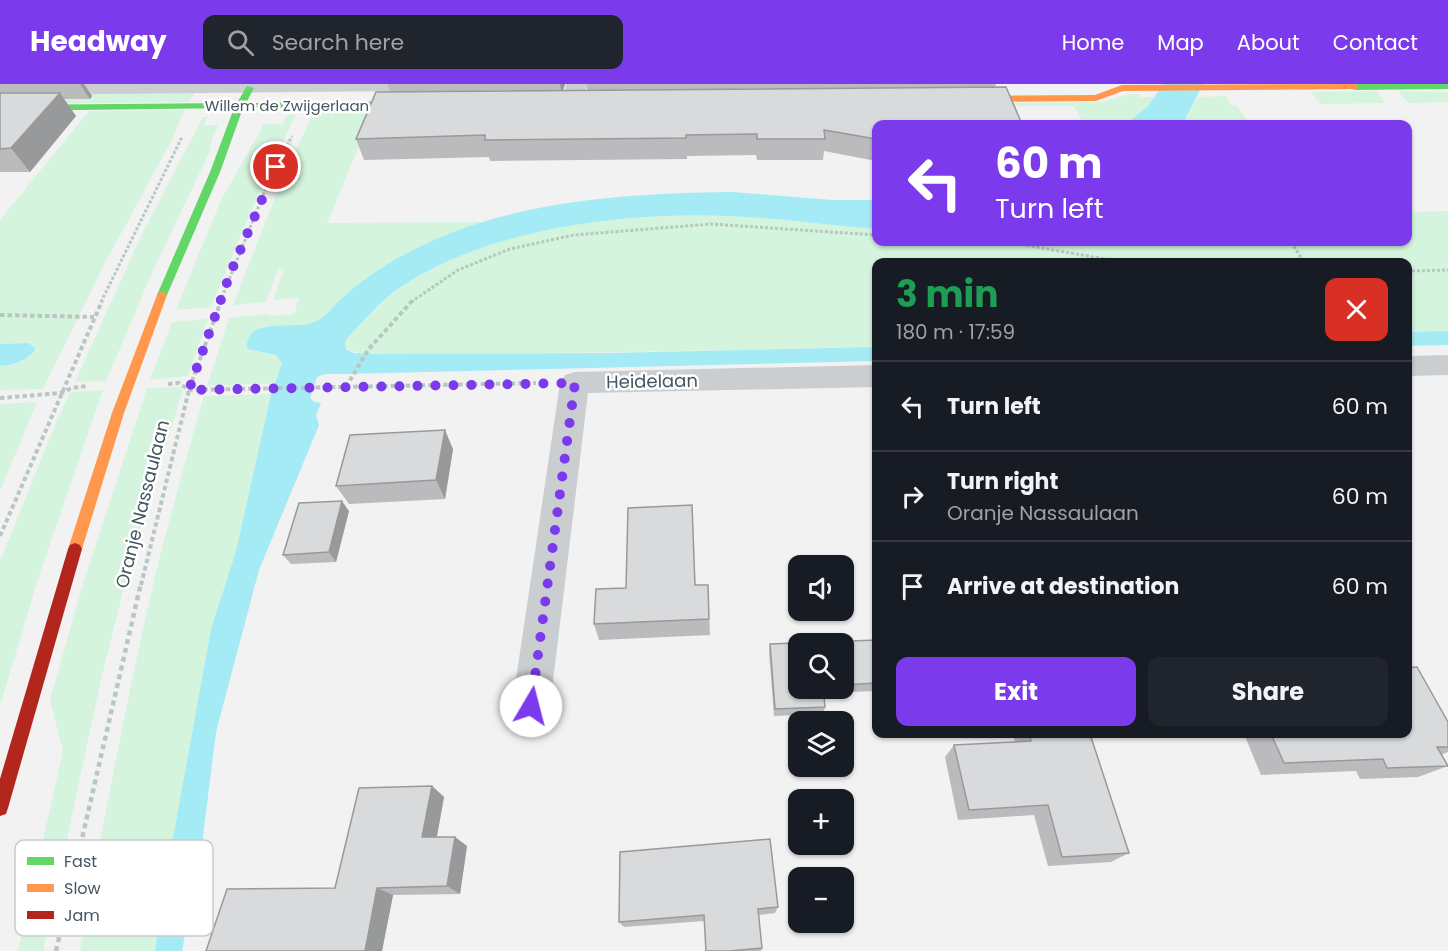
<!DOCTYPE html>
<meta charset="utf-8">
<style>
body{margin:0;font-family:Poppins,sans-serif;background:#20242c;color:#f1f3f6;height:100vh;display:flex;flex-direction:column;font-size:22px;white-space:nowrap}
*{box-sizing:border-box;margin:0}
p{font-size:20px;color:#9ea1a6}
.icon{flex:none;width:33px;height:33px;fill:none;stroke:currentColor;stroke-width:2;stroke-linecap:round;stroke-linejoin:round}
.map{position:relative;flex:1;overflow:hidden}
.sheet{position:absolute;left:872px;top:174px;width:540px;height:480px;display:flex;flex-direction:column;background:#171b24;border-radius:12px;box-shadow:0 2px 4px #0004}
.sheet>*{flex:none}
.top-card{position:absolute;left:872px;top:36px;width:540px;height:126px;border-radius:12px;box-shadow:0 2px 4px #0004;background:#7c3aed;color:#fff;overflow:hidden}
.controls{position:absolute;left:788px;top:471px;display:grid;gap:12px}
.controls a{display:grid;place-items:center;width:66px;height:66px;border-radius:12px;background:#171b24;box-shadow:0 2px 4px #0004;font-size:30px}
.pin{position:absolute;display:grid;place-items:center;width:51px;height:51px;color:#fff;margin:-26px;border:3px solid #fff;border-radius:50%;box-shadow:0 2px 6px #0007}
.me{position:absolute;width:66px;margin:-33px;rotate:8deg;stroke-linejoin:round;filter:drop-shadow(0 0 4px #0008)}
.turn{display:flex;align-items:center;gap:21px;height:126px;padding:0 24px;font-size:27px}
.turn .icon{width:78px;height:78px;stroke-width:2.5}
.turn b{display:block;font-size:42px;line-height:51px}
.round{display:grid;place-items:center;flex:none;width:63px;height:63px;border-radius:12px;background:#20242c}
.head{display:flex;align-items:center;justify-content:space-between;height:102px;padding:0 24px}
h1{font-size:36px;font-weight:700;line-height:45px;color:#1e9e55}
.primary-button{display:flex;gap:12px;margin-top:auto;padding:12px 24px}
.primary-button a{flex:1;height:69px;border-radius:12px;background:#7c3aed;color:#fff;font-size:24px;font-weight:700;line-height:69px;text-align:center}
.primary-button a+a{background:#20242c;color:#f1f3f6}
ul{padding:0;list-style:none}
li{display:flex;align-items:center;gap:18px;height:90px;padding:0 24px;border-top:2px solid #363941}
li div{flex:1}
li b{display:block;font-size:22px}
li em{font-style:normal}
header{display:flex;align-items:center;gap:36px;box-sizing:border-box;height:84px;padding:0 30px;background:#7c3aed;color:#fff}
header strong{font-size:28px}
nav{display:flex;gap:33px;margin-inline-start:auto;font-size:21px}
.search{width:420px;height:54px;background:#20242c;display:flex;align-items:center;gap:15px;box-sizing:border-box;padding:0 21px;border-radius:12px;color:#9ea1a6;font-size:22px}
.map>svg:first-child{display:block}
.green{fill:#d4f4de}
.water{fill:#a5ebf5}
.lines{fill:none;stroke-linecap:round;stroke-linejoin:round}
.path-far2{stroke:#b8c7c1;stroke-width:3;stroke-dasharray:3 2;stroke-linecap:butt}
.path-far1{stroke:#b8c7c1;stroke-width:4;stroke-dasharray:4.5 3;stroke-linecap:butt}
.path{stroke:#b8c7c1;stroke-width:4.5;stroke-dasharray:5 4;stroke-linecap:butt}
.street{fill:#cbced1;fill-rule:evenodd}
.fast{fill:#63d668;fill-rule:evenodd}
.slow{fill:#ff974d;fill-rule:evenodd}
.jam{fill:#b3261e;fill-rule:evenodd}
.wall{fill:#bbbbbd;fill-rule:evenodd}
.shaded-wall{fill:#98999a}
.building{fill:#d9dadc;stroke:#98999a;stroke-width:1.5}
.route{stroke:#7c3aed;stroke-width:10;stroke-dasharray:0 18}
.labels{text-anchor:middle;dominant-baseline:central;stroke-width:5;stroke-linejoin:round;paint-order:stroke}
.far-street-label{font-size:15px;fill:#465661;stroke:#fff}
.street-label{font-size:18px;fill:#465661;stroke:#fff}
.key{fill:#fff;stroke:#c8ccd0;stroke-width:1.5}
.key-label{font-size:16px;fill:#465661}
</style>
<header>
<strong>Headway</strong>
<div class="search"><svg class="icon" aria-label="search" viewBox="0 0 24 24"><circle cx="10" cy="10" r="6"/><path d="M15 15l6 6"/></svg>Search here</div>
<nav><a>Home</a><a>Map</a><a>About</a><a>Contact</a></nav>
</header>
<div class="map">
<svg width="1448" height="867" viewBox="0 0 1448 867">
<rect width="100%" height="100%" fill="#f2f2f2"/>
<path class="green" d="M197,6L189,18L0,20V8Z
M1376,7L1386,19L1320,20L1311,8Z
M1398,7L1448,8V18L1408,19Z
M1129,10H1138L1140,13H1154C1134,45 1118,40 1084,40L1074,22H1001L1000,19L1103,18Z
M1226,12L1230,21H1236L1250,40H1183L1198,13Z
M375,24L327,139L484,138C446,151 408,165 375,189C364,197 353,206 342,215C332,223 326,233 314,238C298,244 279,243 263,242L250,266L276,271L281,275L282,279L274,299L207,302L229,234L269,230L268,232L294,230L299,214L273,216L284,185H278L266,218L233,221L282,96L315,25Z
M184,26L173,54L105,179L43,305L0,306V282L13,281L24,276L28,259L0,260V136L89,27Z
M296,30L262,101L211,223L176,226L221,116L264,40H282L288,31Z
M203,33H208L203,41H218L212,54L209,69L152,189L106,297L75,298L142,150Z
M1448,127V247L1407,248V178H876V263C727,266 577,269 428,271C410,271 355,276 344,261C347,246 369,231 380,221C463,142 634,127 744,133C788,135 832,142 876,145V158H1407V128Z
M208,235L188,292L150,296L172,238Z
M179,303L183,306L129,483L102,591L43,867H18L63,667L50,616L82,503L147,304Z
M103,306L39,492L0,622V477L58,334L71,308Z
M271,310L236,467L211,545L166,792L155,867H80C101,752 122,637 148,523C164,452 184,382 204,312Z
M37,318L0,407V320Z"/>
<path class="water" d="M1163,0H1203L1183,40H1126L1148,22Z
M733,108L832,116H876V145C832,142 788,135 745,133C637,126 488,142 398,205C380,218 364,236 349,252L345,258L346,265L354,269L371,270L610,269L876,263V277L344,290H325L317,293L310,314L314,318L321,319L316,331L319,341L259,486L216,648L202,760L182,867H155L166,792L211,545L236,467L271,310L282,279L276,271L247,265C245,231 293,247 314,238C326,234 332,223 341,215C360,198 382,182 405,170C503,117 623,109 733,108Z
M1448,247V261L1407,262V248Z
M28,259L34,263L35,267C24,277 15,281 0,282V260Z"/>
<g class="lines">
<path class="path-far2" d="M1007,158L1123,178
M1291,158L1304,178
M1407,187L1448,186
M101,218L182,53
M220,218L266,104L292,52
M411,218L458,186L510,165L574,151L711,140L876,151"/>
<path class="path-far1" d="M0,231L94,233
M168,300L179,299L189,306L536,299
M346,303L368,266L412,217
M0,314L61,309L72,304L88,302
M0,452L102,217
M141,501L189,306L221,217"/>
<path class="path" d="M56,867L141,499"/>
<path class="street" d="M0,0H508L505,4L498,6L0,11Z
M566,0H586L585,18L581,22L574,24L567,22L563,18Z
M1448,271V291L1407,292V272Z
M876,281V303L588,309L550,622L545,635L531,640L517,635L512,622L560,299L565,291L575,288Z"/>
<path class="fast" d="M1448,0V5L1355,6L1351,3L1355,0Z
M247,2L254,4L246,19L415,17L419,20L415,23L243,24L220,88L167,211L162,215L157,211L210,88L234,24L0,27V21L237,19Z"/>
<path class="slow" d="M1355,0L1358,1V5L1123,7L1096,17L968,18L964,15L968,12L1095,11L1122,1Z
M162,207L167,211L124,329L82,465L80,469L75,471L70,469L68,465L112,329L157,211Z"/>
<path class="jam" d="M75,459L80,461L82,465L8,724L6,730L0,732V695L68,465L70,461Z"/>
</g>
<path class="wall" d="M0,0H84L92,12L90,15H64L76,32L30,88H0Z
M387,0H565L563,7H587L586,0H996L995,3L876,40V77L824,67L823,76H757L756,71L687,72V75L490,77L489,73L364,76L356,55L390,8Z
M453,365L445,415L349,420L336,402Z
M349,427L336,478L291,480L283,471Z
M695,501H708L710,551L599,556L594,540Z
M876,555V607L823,609L825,623L823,630L774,632L769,568L770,560L876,556ZM843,560V604H798Z
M1448,638V668L1441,671L1448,682L1418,693L1360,695L1356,687L1261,691L1244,650H1407Z
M1013,650H1090L1129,769L1111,778L1048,782L1034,731L958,736L945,673L954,661L1015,658Z
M432,702L444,713L437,753H455L467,762L460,810L393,811L382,867H206L335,804Z
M778,823L775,829L759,831L762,864L761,867H706L704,837L624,843L619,838Z"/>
<path class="shaded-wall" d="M80,0H84L92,12L90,15Z
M560,0H565L562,11Z
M60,9L76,32L30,88L11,64Z
M445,346L453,365L445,415L436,396Z
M342,417L349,427L336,478L329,468Z
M432,702L444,713L435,762L422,753Z
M455,753L467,762L460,810L447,802Z
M377,804L393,811L382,867H365Z"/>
<path class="building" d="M1006,3L1022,40H876V55L824,46L825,55H757V50L686,51V54L485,56V51L356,55L376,8Z
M0,9H60L11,64L0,65Z
M445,346L436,396L336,402L350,351Z
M342,417L329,468L283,471L299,419Z
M692,421L695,501H708L709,535L594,540L596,505L626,504L628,424Z
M876,556V599L843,601V560H798V604H823L825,623L775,625L770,560Z
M1417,583L1448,638V663H1437L1448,682L1387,684L1383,675L1284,679L1271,650H1407V584Z
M1029,650H1090L1129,769L1062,773L1048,721L969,726L954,661L1031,657Z
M432,702L422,753H455L447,802L377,804L365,867H206L227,805L335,804L359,704Z
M770,755L778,823L758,825L762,864L729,867H706L704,831L619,838L620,768Z"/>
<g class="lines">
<path class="route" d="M276,83L230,190L189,306L575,299L531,622"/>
</g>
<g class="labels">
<g class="far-street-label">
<text x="287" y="21">Willem de Zwijgerlaan</text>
</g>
<g class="street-label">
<text transform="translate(652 297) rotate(-1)">Heidelaan</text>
<text transform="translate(142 420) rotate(-76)">Oranje Nassaulaan</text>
</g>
</g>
<rect x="15" y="756" width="198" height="96" rx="9" class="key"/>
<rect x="27" y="773" width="27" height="8" fill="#63d668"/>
<rect x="27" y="800" width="27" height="8" fill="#ff974d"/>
<rect x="27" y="827" width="27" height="8" fill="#b3261e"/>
<g class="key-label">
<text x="64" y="783">Fast</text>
<text x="64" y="810">Slow</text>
<text x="64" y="837">Jam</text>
</g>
</svg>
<div class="controls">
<a><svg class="icon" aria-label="sound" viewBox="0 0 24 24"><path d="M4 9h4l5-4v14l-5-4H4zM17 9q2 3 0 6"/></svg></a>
<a><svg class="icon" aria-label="search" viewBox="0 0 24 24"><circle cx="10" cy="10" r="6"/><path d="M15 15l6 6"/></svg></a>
<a><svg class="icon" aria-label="layers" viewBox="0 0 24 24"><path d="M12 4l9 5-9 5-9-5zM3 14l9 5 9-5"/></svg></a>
<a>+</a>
<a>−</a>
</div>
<div class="pin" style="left:276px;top:83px;background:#d93025"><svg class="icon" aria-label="arrive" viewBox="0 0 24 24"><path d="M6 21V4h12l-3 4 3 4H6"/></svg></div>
<svg class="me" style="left:531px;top:622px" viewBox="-20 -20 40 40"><circle r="19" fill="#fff"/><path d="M0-13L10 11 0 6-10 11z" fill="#7c3aed"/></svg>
<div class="top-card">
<div class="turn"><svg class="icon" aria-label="left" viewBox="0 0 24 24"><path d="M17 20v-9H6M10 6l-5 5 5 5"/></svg><div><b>60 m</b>Turn left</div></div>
</div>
<section class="sheet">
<div class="head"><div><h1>3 min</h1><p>180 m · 17:59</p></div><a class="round" style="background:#d93025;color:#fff"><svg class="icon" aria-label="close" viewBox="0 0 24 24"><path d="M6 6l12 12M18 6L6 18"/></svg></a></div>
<ul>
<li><svg class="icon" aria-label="left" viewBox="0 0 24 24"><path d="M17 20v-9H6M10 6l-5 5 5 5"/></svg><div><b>Turn left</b></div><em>60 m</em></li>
<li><svg class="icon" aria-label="right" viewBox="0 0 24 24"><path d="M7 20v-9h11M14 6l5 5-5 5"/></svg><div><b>Turn right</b><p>Oranje Nassaulaan</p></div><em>60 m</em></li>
<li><svg class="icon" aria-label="arrive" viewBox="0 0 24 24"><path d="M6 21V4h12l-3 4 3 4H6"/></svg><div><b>Arrive at destination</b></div><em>60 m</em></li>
</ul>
<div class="primary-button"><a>Exit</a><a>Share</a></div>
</section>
</div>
